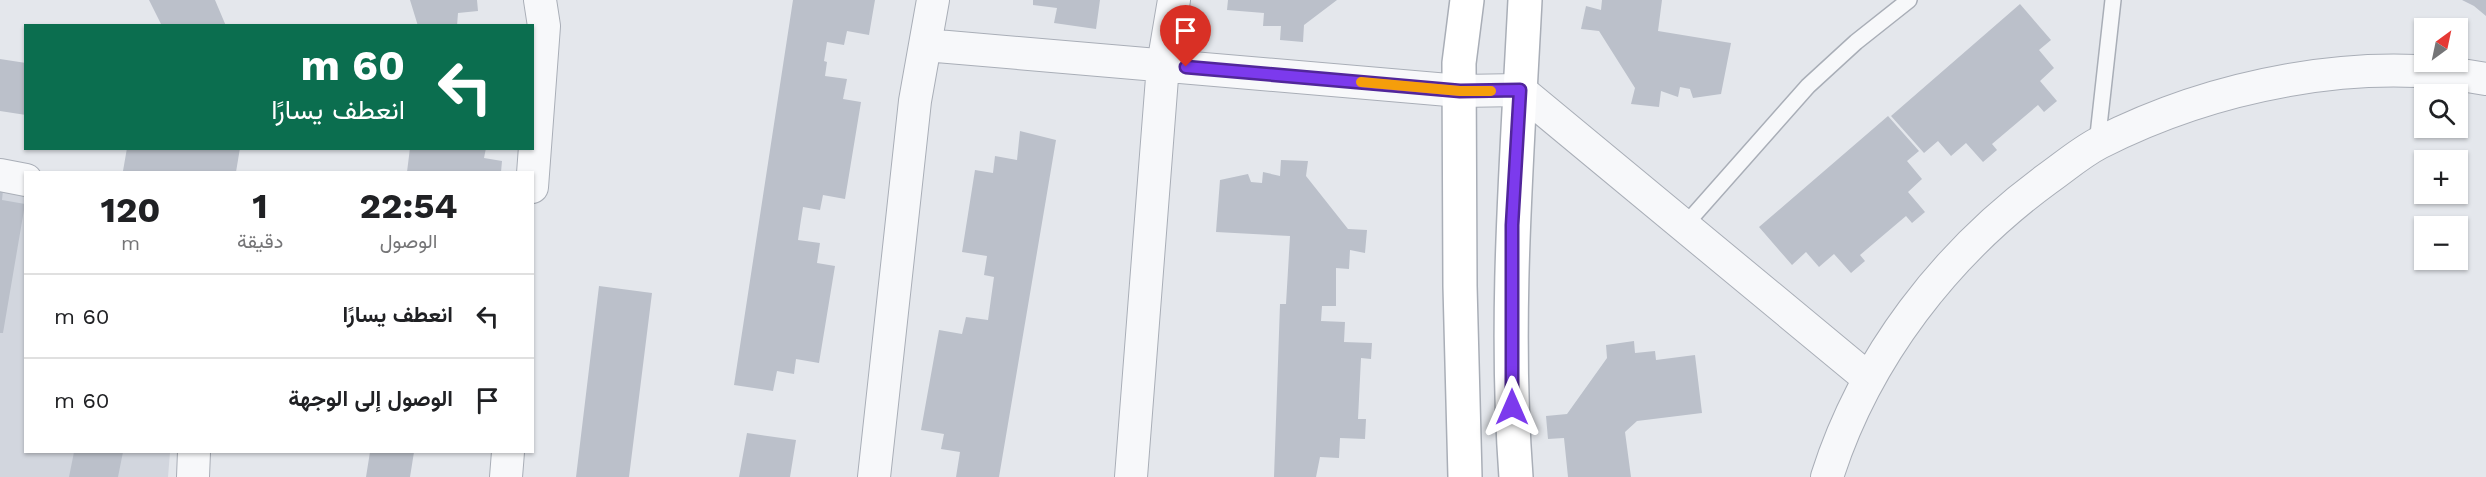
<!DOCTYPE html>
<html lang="ar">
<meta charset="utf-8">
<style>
body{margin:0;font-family:"Work Sans",Vazirmatn,sans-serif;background:#f6f6f6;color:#202124;direction:rtl;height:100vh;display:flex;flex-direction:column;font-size:22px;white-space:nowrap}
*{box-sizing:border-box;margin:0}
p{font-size:20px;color:#757577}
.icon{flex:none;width:33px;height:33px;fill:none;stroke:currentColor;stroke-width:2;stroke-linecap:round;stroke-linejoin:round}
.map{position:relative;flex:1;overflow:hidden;direction:ltr}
.details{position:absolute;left:24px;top:171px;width:510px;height:282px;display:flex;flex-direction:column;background:#fff;border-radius:0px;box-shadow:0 2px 4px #0004;direction:rtl}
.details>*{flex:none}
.hud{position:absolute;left:24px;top:24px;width:510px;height:126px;border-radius:0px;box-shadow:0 2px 4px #0004;direction:rtl;background:#0b6e4f;color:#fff;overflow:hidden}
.needle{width:39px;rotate:33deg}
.controls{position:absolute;left:2414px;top:18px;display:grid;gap:12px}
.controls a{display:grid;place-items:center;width:54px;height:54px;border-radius:0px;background:#fff;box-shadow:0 2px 4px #0004;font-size:30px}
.pin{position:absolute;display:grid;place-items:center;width:51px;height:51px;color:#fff;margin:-62px -26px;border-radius:50% 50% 50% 0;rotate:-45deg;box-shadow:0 0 6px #0007}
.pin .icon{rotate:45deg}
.me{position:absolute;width:66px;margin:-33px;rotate:0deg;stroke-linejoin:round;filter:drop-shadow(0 0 4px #0008)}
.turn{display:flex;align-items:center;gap:21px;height:126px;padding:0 30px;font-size:27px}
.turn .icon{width:78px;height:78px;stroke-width:2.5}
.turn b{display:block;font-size:42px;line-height:51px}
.eta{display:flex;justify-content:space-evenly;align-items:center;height:102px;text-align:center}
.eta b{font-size:36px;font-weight:700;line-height:42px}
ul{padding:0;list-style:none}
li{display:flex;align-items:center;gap:18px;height:84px;padding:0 30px;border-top:2px solid #e0e0e0}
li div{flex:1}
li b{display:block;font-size:22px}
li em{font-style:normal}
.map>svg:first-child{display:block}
.built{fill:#d2d6de}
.building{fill:#bbc0ca}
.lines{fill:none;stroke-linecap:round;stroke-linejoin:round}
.lane-casing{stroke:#a9aeb7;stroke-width:18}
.street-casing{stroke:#a9aeb7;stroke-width:34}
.secondary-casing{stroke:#a9aeb7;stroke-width:36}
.lane{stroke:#f7f8fa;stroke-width:15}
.street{stroke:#f7f8fa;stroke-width:32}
.secondary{stroke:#fff;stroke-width:33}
.route-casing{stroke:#51269a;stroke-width:15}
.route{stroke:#7c3aed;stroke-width:10}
.slow{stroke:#f59e0b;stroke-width:10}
</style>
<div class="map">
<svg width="2486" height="477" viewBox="0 0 2486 477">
<rect width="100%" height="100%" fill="#e4e7ec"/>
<path class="built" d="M0,184L25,189L26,452H170L168,477H0Z"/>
<path class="building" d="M149,0H215L226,26H162Z
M410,0H477L478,11L458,13L457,26H418Z
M793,0H875L869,35L847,31L844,45L827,42L824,61L827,62L825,76L847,79L843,99L861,102L845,199L823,195L820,210L803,207L800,226L798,240L820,243L817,263L835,266L819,363L796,359L794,374L777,371L773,391L734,385Z
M1033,0H1100L1096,29L1054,23L1057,8L1033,5Z
M1228,0H1337L1304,25L1303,42L1280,40L1281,26H1263L1264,13L1227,10Z
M1602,0H1662L1658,31L1731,43L1721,94L1693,98L1690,89L1680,87L1678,97L1661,91L1659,107L1631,104L1635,88L1599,31L1581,29L1586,6L1601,10Z
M2462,0H2486V16L2474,6Z
M2020,4L2051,40L2039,50L2054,68L2040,81L2057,101L2044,112L2038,105L1992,144L1997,150L1983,162L1966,143L1951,156L1938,141L1924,153L1891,116Z
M0,59L26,63V115L0,111Z
M1888,116L1919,151L1907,161L1922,179L1908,192L1925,212L1912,223L1906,216L1860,255L1865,261L1851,273L1834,254L1819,267L1806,252L1792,265L1759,227Z
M1020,131L1056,140L999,477H956L960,452L941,449L944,434L921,430L939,330L962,334L966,317L988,320L994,277L984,275L987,256L962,252L975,170L993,173L995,156L1017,160Z
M127,148H240L236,172L123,171Z
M410,148H486L484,158L502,161L501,172H407Z
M1281,160L1308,161L1306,176L1348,229L1367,230L1365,253L1350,250L1349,269L1336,268V306H1322L1321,321L1345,322L1344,342L1372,343L1371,359L1361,358L1358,419H1366L1365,439L1340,438L1339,458L1320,457L1316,477H1274L1280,304H1286L1290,236L1216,232L1220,180L1248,174L1251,182L1262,183L1263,172L1280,176Z
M0,189L3,190L2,200L25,204L3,333H0Z
M599,286L652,293L629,477H576Z
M1634,341L1635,353L1655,351L1656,360L1695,355L1702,413L1637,421L1625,432L1631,477H1568L1564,438L1548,439L1546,416L1567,414L1607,358L1606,345Z
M747,433L796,440L790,477H739Z
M74,452H123L118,477H69Z
M370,452H414L410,477H366Z"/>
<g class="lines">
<defs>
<path id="lane" d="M2097,144L2113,0
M1685,225L1808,86L1856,42L1909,0"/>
<path id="street" d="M925,45L1460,91L1520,90L1869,379
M0,175L26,180
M532,187L544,26L540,0
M193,477L194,452
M506,477L508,452
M874,477L915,101L933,0
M1131,477L1163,65L1174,0
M1827,477C1865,357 1946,253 2047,179C2064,167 2080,153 2099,143C2213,85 2359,55 2486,79"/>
<path id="secondary" d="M1465,477L1460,286L1459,63L1467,0
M1516,477C1504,318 1517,159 1525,0"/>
</defs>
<use href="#lane" class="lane-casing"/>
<use href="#street" class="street-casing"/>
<use href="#secondary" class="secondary-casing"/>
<use href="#lane" class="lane"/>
<use href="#street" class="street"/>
<use href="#secondary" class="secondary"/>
</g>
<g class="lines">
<defs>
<path id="route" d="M1186,67L1460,91L1520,90L1512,225V407"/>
</defs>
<use href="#route" class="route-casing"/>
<use href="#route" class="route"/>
<path class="slow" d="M1361,82L1460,91H1491"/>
</g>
</svg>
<div class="controls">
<a><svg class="needle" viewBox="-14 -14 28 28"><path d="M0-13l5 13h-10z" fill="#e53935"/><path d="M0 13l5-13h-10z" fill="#757577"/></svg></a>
<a><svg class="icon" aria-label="search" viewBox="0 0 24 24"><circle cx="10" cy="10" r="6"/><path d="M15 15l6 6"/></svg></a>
<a>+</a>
<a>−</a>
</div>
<div class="pin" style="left:1186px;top:67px;background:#d93025"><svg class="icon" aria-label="arrive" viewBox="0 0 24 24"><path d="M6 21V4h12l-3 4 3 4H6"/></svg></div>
<svg class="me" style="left:1512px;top:407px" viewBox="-20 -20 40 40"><path d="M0-17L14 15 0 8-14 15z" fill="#7c3aed" stroke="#fff" stroke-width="4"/></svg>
<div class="hud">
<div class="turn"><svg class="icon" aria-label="left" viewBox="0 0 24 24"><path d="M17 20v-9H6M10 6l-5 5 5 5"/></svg><div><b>60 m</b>انعطف يسارًا</div></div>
</div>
<section class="details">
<div class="eta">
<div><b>22:54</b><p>الوصول</p></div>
<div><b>1</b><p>دقيقة</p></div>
<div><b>120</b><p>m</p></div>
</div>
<ul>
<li><svg class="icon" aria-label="left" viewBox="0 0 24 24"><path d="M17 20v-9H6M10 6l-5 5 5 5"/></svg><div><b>انعطف يسارًا</b></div><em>60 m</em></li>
<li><svg class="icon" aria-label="arrive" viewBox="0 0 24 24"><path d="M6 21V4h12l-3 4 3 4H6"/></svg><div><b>الوصول إلى الوجهة</b></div><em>60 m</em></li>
</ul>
</section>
</div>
